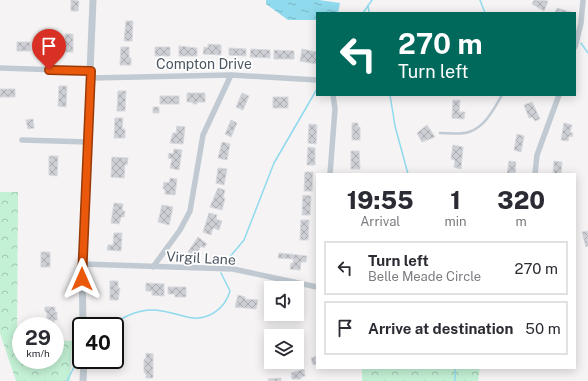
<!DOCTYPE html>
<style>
body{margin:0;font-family:"Public Sans",sans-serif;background:#f2f2f3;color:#2b2b33;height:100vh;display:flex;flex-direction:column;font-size:15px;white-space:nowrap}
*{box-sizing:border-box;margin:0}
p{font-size:13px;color:#7c7c81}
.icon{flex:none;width:22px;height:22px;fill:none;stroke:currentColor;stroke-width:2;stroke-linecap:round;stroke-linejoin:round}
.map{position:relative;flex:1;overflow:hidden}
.drawer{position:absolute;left:316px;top:173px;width:260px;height:196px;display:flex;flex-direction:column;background:#fff;border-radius:0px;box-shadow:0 2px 10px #0003}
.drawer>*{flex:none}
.hud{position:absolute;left:316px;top:12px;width:260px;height:84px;border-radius:0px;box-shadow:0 2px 10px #0003;background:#00695c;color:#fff;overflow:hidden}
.tools{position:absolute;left:264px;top:281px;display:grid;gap:8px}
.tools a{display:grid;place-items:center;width:40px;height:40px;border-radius:0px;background:#fff;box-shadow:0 2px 10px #0003;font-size:20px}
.speed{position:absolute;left:12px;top:317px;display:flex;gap:8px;font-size:20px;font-weight:700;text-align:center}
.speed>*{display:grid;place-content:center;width:52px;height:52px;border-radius:50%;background:#fff;box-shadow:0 2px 10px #0003;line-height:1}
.speed small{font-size:10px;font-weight:400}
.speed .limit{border:2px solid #111;border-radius:6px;background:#fff;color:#111}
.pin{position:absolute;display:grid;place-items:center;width:34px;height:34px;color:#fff;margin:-41px -17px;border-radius:50% 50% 50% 0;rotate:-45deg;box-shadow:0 0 4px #0007}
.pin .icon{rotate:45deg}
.me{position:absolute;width:44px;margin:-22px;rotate:0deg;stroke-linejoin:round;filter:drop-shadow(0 0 3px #0008)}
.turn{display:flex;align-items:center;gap:14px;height:84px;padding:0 16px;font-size:18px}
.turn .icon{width:52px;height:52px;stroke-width:2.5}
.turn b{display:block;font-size:28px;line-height:34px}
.eta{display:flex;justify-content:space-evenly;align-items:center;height:68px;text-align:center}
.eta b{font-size:24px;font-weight:800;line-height:28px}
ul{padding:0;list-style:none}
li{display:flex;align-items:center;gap:12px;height:54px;margin:0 8px 6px;padding:0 8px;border:2px solid #e1e1e2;border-radius:0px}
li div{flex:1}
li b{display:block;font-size:15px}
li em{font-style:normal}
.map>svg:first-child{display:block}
.forest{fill:url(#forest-crowns)}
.water{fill:url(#water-ripples)}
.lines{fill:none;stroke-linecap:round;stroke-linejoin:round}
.stream{stroke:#90daee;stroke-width:1.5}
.building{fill:url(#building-cross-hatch);stroke:#d7d9de}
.service{stroke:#c1cad2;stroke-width:2.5}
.minor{stroke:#c1cad2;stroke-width:5.5}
.tertiary{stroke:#c1cad2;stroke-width:7}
.route-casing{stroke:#983908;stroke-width:10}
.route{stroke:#ea580c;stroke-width:7}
.labels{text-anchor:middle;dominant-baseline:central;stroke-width:3.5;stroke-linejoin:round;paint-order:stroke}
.street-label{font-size:14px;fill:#4a5661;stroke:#fff}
</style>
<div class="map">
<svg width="588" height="381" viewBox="0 0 588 381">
<defs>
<pattern id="forest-crowns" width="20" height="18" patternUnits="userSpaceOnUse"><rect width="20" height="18" fill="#c3f1d5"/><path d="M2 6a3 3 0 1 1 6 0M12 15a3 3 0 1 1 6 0" fill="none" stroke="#a0c6b0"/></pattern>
<pattern id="water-ripples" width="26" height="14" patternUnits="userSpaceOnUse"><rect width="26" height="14" fill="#90daee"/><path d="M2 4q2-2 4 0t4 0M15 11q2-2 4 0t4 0" fill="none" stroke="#78b4c4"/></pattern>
<pattern id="building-cross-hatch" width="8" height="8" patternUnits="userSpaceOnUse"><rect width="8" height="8" fill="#cdcfd5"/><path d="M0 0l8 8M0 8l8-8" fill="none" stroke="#a8abb0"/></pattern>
</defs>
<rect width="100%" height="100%" fill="#f5f3f3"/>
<path class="forest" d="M0,192H18L17,339H21V360H55V340L72,341L70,381H16L0,333Z
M362,368H480L478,381H362Z"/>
<path class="water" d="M266,0H319L340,3L338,13H317V20H288L266,4Z"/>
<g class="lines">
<path class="stream" d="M480,0L485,13
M368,5L369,13
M363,13L372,0
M581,43L588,53
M390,95L395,126L408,174
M223,265L244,240L274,163L317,89
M109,326C122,318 136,310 152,310C165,310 175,314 187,317C207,322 225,309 230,291L221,273
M89,362L90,360
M67,381L76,363L80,362
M455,381V368"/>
</g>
<path class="building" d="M71,0L79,1L78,11H71Z
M534,0L548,1L544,11L532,4Z
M557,8L573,13H555Z
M126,21H133L132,41H124Z
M65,34H73V52H64L65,47H62V43H65Z
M17,42H30V51H17Z
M208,44L221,45V55L203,54L204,47L208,48Z
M36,45H54V53H36Z
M179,46L197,48V56H179Z
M121,47H129V58H131V65H120Z
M155,47H170V56H155Z
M229,48L246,49V56L229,55Z
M251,49L270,50V58L250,57Z
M302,49L317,52V64L300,61Z
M274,50L294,51V59H274Z
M59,86H67L66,107L58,106Z
M0,89H15V97H0Z
M118,91H126L125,111H117Z
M187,93H205V102H197V104H193V102H187Z
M242,93L249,96L243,110L236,107Z
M160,96H179V104H160Z
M273,97H288V108H273Z
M453,100H460L459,112H465L464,119L452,118Z
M532,102L540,119L535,121L532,117L529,118L524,105Z
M153,107H159V113H153Z
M115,118H123L122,129H125V138H114Z
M33,119L34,128L28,129L26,120Z
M231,120L237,123L231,137L225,134Z
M352,123H358V127H360V140H352Z
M564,123L572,125L570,132L573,133L572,137L569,136L568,141L561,140Z
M309,124L317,125L316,144L308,143Z
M427,125L435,137L422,142L417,133Z
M177,126L185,127L183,144L170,143L173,133H176Z
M517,134L524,136L521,152L514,150Z
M222,142L230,144L227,160L218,158Z
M453,145L463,147L461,169L454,167L455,160L451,159Z
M308,147L315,148V165H307Z
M174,149L182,150L179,170L170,168L172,159L168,158L169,153L173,154Z
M351,151H359L360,169H351Z
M49,156H58L57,176L49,175Z
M112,157L128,158L127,165L125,164L124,178L111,177Z
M509,161L516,162L515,174H507Z
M554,161L562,162L561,174H553Z
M218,168L227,169L224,185L216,183Z
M305,172H313L312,191H304Z
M170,178L177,179L175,195L165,194V189H163L164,182L169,183Z
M218,188L225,190L223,198H225L222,210L210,207Z
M303,195L311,196L310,215H302Z
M114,203L123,204L122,211H125L124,217H121L119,224L111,223Z
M162,205L173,207L169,225L158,222Z
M209,213L217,215L216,219L222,221L219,230L213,228L211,235L203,232Z
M301,220H309L308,240H300Z
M588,231V246L586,247L582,232Z
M114,233H122L121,251L107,250L108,245H113Z
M198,237L207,244L204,248L201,246L195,256L198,258L196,261L192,259L194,256L188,252Z
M41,252H50V267H41Z
M279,253L307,256L306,262H301L300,270L290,269L291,263H293L294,259L278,258Z
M110,281H118V288H120L118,300H110Z
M146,283L164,284V296L152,295V291H146Z
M168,287H186V297H175V294H168Z
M238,295L245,297V299L258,300L256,309L235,307Z
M45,307H55V312H57V320H54V326H44V321H47V312H45Z
M297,308L303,313L301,318L287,314H297Z
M146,353L153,354V378H146V373H144V359H146Z
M317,356V364L313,365L311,358Z
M304,369L305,376L301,377V379H292L291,373Z
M281,378V381H269L268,379Z"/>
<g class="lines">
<path class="service" d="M440,133C449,133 460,135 469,132C485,127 494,109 502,95"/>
<path class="minor" d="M575,47L581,23L583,0
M0,68L91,71
M91,78L231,75L317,80
M22,140L88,142
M330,174L335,109L333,95
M535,174L537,155L559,95
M82,264L233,269L317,287
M153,267L180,230L190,211L203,135L231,75"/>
<path class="tertiary" d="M83,326L82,264L93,0
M83,381L84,360"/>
</g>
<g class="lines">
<defs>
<path id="route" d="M49,70L91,71L82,279"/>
</defs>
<use href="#route" class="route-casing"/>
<use href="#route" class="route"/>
</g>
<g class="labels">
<g class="street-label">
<text x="204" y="64">Compton Drive</text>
<text transform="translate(201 258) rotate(3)">Virgil Lane</text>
</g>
</g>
</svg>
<div class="tools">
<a><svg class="icon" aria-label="sound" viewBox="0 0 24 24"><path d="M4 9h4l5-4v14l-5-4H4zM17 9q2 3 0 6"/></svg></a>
<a><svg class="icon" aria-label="layers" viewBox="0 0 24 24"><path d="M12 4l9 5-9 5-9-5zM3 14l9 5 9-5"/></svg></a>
</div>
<div class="speed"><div>29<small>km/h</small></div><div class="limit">40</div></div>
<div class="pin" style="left:49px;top:70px;background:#d93025"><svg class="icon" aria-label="arrive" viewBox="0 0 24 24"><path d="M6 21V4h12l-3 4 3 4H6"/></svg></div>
<svg class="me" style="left:82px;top:279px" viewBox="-20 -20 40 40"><path d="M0-17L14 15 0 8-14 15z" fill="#ea580c" stroke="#fff" stroke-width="4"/></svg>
<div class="hud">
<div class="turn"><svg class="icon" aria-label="left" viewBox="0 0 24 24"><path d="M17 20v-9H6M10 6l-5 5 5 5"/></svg><div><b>270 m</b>Turn left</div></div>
</div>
<section class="drawer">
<div class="eta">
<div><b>19:55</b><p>Arrival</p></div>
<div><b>1</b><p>min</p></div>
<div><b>320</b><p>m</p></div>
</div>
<ul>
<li><svg class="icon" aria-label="left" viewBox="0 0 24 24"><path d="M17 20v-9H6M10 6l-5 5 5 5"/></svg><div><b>Turn left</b><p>Belle Meade Circle</p></div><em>270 m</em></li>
<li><svg class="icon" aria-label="arrive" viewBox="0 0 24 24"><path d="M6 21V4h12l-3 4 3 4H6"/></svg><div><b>Arrive at destination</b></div><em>50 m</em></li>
</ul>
</section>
</div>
